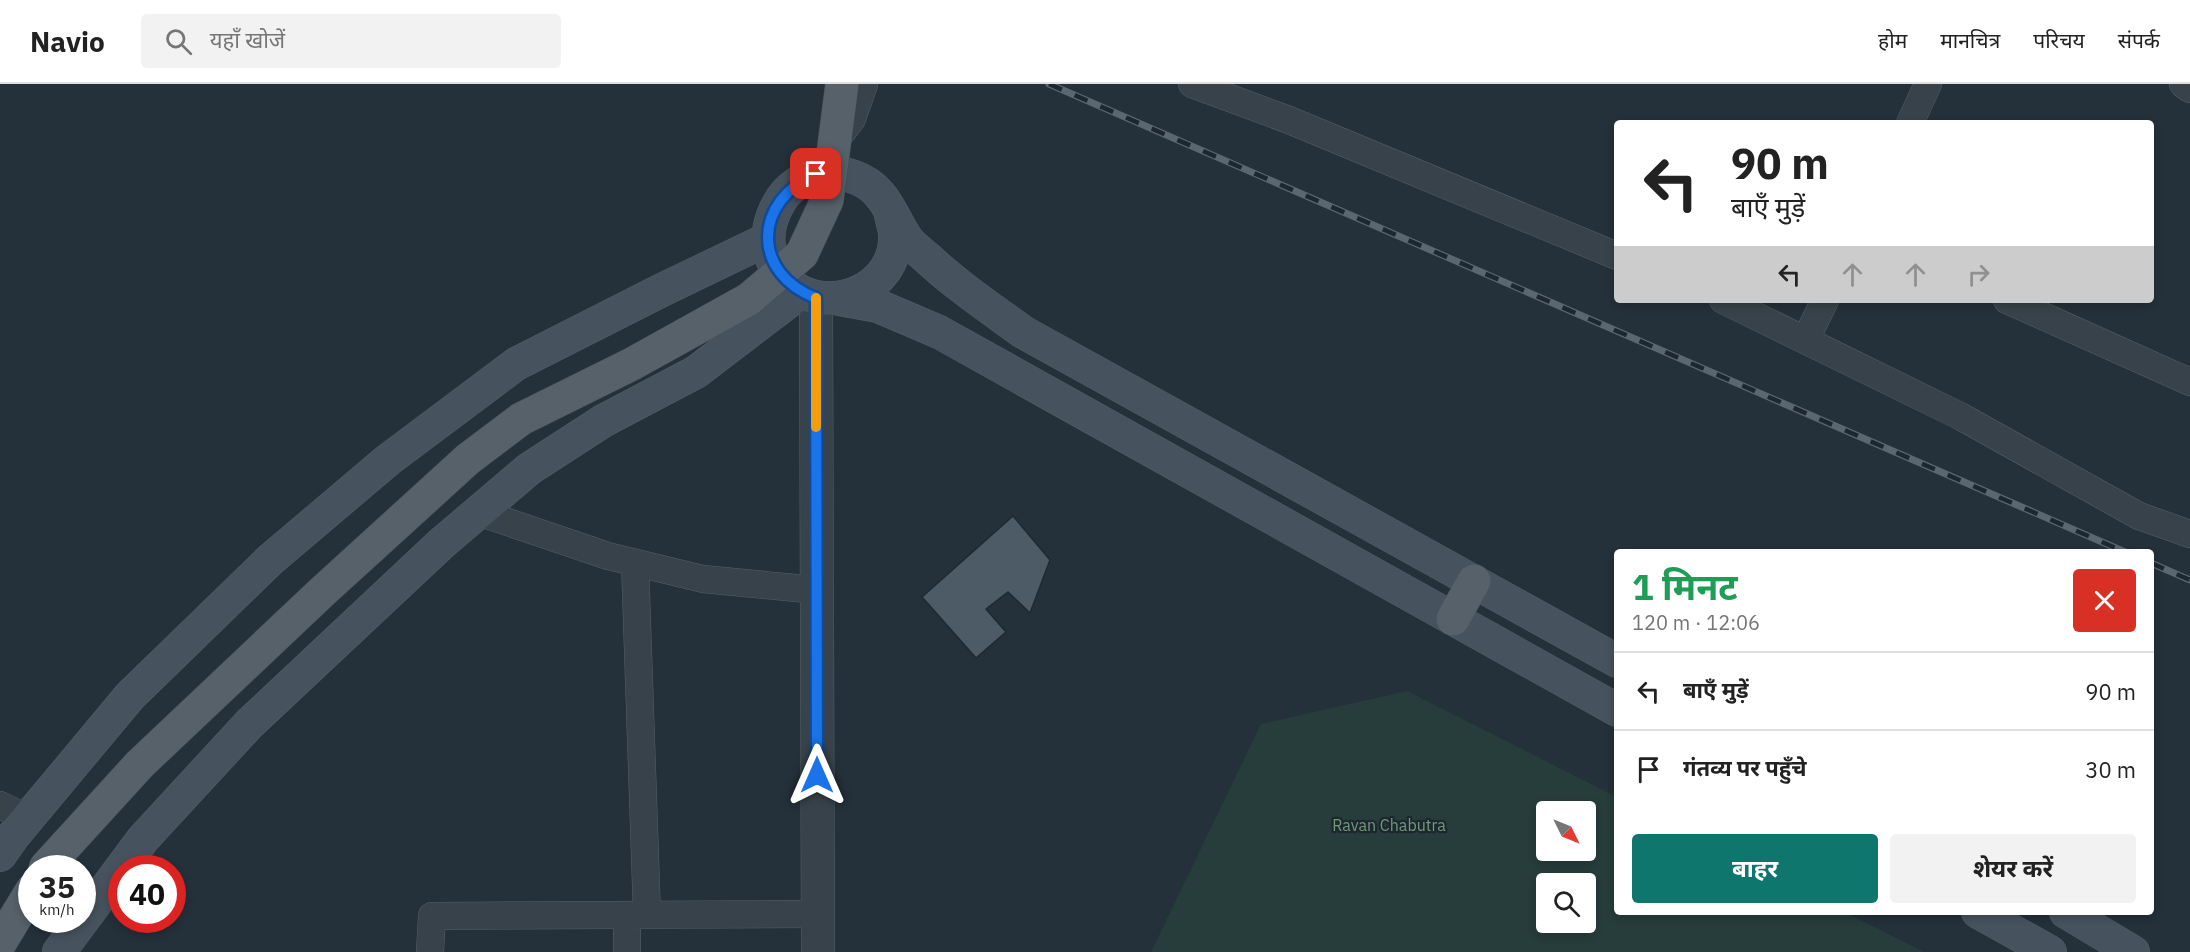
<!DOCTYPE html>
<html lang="hi">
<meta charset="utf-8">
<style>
body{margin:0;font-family:"IBM Plex Sans","Noto Sans Devanagari",sans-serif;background:#f2f2f2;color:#222;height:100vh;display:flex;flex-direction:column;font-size:22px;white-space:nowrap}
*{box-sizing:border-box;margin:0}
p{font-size:20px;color:#767676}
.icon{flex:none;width:33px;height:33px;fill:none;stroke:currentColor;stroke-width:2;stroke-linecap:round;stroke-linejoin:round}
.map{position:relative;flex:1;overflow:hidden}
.side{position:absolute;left:1614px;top:465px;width:540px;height:366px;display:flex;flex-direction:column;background:#fff;border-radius:6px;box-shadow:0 3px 9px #0003}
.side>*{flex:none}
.banner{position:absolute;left:1614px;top:36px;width:540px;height:183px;border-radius:6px;box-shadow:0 3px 9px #0003;background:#fff;color:#222;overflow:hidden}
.needle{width:39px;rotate:133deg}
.controls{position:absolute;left:1536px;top:717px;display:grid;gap:12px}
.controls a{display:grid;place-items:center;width:60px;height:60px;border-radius:6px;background:#fff;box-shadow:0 3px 9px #0003;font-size:30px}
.speed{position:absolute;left:18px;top:771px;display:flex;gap:12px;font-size:30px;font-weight:700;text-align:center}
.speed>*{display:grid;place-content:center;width:78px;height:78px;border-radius:50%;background:#fff;box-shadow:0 3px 9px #0003;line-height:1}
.speed small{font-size:15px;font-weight:400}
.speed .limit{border:9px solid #d22;background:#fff;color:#111}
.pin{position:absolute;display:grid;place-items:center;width:51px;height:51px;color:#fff;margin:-26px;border-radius:12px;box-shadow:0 3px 9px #0006}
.me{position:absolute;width:66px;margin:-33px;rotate:0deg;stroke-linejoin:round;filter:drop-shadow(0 0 4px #0008)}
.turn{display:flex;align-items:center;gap:21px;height:126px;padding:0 18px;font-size:27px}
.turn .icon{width:78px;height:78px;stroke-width:2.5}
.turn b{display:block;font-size:42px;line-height:51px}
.lanes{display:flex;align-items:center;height:57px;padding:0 18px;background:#0003;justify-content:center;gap:30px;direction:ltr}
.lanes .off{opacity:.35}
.round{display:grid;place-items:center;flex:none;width:63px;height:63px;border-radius:6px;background:#f2f2f2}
.overview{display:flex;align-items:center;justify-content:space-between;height:102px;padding:0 18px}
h1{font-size:36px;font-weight:700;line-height:45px;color:#1e9e55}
.action{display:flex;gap:12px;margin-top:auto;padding:12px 18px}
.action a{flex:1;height:69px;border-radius:6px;background:#0f766e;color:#fff;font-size:24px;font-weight:700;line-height:69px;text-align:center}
.action a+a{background:#f2f2f2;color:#222}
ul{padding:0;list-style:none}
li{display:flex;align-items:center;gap:18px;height:78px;padding:0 18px;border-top:2px solid #e0e0e0}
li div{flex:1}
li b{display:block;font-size:22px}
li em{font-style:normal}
header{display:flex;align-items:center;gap:36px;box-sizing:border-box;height:84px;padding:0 30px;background:#fff;border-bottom:2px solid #e0e0e0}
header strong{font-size:28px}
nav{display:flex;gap:33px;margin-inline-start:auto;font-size:21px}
.search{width:420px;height:54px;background:#f2f2f2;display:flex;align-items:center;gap:15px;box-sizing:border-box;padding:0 21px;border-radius:6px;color:#767676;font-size:22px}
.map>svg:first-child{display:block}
.green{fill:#273d3b;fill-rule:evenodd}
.building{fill:#4c5b65;stroke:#1f2931;stroke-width:1.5}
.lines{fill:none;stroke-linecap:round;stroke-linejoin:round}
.minor-casing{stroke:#566068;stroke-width:28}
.tertiary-casing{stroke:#566068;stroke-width:34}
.secondary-casing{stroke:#566068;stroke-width:34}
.primary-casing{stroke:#414b53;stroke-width:34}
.minor{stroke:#37424a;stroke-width:27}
.tertiary{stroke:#37424a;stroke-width:33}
.secondary{stroke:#46525d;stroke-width:33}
.primary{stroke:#56616a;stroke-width:33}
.rail-casing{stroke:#5a6771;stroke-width:7}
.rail{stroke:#1d272f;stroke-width:4.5;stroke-dasharray:14;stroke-linecap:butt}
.primary-bridge-casing{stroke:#414b53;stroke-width:34;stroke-linecap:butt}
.primary-bridge{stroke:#56616a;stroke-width:33}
.route-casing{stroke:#114b97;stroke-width:15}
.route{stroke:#1a73e8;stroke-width:10}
.slow{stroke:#f59e0b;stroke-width:10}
.labels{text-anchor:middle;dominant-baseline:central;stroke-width:4.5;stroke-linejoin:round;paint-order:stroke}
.park-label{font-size:16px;fill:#729a76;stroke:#1d272f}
</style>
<header>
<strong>Navio</strong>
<div class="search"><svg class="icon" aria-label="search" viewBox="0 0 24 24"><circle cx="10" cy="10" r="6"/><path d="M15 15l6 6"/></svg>यहाँ खोजें</div>
<nav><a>होम</a><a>मानचित्र</a><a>परिचय</a><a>संपर्क</a></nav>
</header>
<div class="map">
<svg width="2190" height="868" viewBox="0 0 2190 868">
<rect width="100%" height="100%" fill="#24303a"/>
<path class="green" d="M1407,607L1617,713V828H1845L1924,868H1151L1261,640ZM1546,728H1586V766H1546ZM1546,800H1586V838H1546Z"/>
<path class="building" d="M1013,432L1050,476L1030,529L1008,508L986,525L1006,548L976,574L922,513Z"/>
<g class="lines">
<defs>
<path id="minor" d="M1192,0L1289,36L1617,172
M2183,0L2190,5
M1910,39L1928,0
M1723,216L1960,332L2139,432L2190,450
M2007,216L2190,298
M1806,255L1825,216
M478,428L608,472L703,495L817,506
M635,479L647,831
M0,721L27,734
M430,868L432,832L818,830
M627,868V831"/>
<path id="tertiary" d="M836,51L849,34L861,0
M816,214L818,868"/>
<path id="secondary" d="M890,126C891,134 894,141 895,149C899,218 797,241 772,175C765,156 769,136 779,119C786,105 803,93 818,90C841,86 865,93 880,111C892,125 898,144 909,158C914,163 920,168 926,173C956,201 990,224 1023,248L1617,577
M839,215L878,222L939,248L1617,626
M0,771L14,751L130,612L270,476L388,376L516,280L662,206L768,155
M1978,828L2050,868
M2066,828L2133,868
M59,868L143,755L249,640L442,459L529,385L603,337L696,288L801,208"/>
<path id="primary" d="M1453,535L1474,497
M0,859L32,806"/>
</defs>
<use href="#minor" class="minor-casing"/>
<use href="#tertiary" class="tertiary-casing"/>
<use href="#secondary" class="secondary-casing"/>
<use href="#primary" class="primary-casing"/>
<use href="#minor" class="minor"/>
<use href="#tertiary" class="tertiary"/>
<use href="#secondary" class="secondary"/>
<use href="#primary" class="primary"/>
<defs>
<path id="rail" d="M1049,0L2125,468
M2151,479L2190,496"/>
</defs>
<use href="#rail" class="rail-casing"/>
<use href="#rail" class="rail"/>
<defs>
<path id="primary-bridge" d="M45,784L140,680L322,508L468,375L521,335L632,280L749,215L802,170L827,116L842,0"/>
</defs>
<use href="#primary-bridge" class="primary-bridge-casing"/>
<use href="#primary-bridge" class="primary-bridge"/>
</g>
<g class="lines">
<defs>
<path id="route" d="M816,90C753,117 751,189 816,214L817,691"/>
</defs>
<use href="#route" class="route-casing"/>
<use href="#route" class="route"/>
<path class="slow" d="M816,214V343"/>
</g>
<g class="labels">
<g class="park-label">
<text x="1389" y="741">Ravan Chabutra</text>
</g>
</g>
</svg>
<div class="controls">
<a><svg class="needle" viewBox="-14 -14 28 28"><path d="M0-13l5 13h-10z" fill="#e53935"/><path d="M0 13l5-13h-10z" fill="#767676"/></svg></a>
<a><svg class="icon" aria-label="search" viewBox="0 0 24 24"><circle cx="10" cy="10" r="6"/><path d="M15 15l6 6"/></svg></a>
</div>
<div class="speed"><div>35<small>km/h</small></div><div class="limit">40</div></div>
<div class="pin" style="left:816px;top:90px;background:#d93025"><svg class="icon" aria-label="arrive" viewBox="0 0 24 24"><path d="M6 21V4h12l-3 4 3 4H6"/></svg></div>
<svg class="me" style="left:817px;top:691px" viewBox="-20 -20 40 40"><path d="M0-17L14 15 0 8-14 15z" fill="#1a73e8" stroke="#fff" stroke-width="4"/></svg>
<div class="banner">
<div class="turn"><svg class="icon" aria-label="left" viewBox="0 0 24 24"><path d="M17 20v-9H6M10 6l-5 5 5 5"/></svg><div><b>90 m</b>बाएँ मुड़ें</div></div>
<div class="lanes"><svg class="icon" aria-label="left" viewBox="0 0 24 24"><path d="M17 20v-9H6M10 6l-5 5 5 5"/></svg><svg class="icon off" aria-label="ahead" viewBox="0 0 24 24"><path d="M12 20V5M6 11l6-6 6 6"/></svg><svg class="icon off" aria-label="ahead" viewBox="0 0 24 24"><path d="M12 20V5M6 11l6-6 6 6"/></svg><svg class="icon off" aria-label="right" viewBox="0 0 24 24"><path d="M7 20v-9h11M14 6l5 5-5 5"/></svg></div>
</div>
<section class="side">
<div class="overview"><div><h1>1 मिनट</h1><p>120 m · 12:06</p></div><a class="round" style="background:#d93025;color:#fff"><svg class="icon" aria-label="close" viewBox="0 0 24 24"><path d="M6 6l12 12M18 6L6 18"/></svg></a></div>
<ul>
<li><svg class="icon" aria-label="left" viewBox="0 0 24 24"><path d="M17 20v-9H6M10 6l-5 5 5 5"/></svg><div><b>बाएँ मुड़ें</b></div><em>90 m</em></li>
<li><svg class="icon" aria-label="arrive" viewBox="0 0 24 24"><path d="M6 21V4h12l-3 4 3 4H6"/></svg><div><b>गंतव्य पर पहुँचे</b></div><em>30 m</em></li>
</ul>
<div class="action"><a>बाहर</a><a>शेयर करें</a></div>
</section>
</div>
